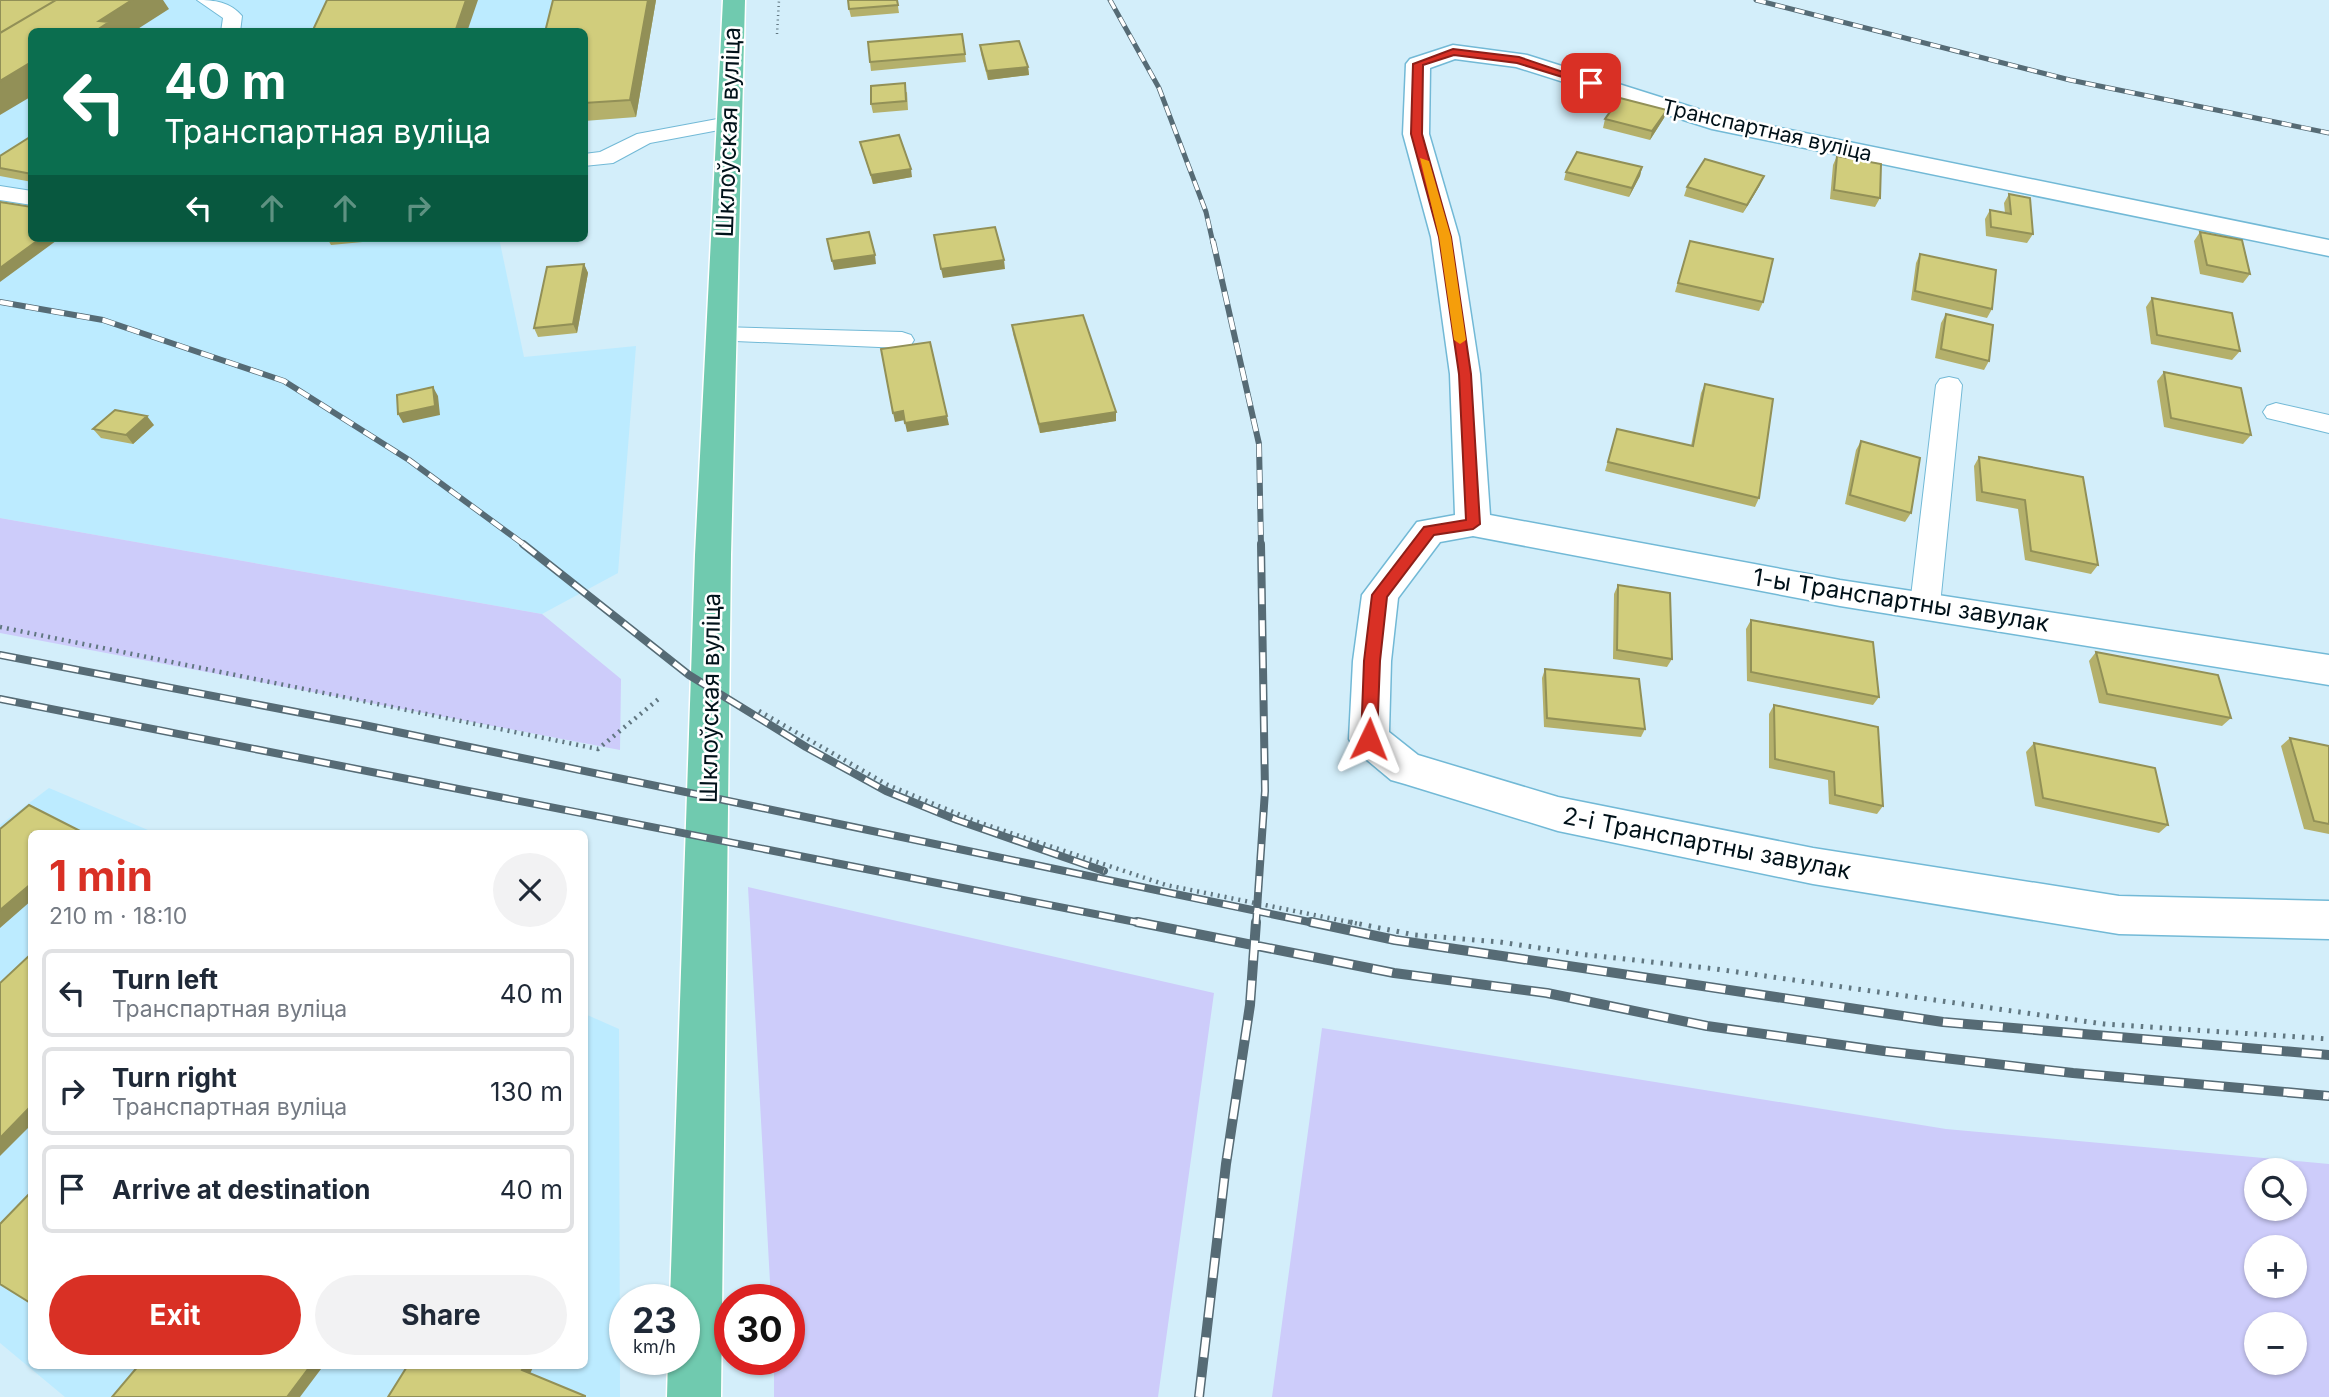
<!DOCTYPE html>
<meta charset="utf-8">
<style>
body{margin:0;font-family:Inter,sans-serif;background:#f2f2f3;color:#1f2937;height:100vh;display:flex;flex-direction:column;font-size:26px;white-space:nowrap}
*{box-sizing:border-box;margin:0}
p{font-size:23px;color:#747a83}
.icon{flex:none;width:38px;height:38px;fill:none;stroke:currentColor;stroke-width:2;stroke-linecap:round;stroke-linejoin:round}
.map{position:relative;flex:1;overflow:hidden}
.details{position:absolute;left:28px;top:830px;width:560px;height:539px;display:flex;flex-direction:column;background:#fff;border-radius:10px;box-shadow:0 2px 5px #0004}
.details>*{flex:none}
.banner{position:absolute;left:28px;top:28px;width:560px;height:214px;border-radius:10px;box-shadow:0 2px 5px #0004;background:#0b6e4f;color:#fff;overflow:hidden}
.fabs{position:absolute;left:2244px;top:1158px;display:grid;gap:14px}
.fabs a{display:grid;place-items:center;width:63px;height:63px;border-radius:50%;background:#fff;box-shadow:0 2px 5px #0004;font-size:35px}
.speed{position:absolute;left:609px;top:1284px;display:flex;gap:14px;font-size:35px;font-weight:700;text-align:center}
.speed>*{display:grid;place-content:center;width:91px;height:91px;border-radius:50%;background:#fff;box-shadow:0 2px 5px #0004;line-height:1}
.speed small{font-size:18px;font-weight:400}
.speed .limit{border:10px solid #d22;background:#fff;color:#111}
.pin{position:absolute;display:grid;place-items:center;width:60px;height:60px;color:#fff;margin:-30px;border-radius:14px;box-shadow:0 4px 10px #0006}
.me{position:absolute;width:77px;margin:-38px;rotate:2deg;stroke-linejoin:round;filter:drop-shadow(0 0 5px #0008)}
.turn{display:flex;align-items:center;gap:24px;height:147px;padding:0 21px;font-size:32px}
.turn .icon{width:91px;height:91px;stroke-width:2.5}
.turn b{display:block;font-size:49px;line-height:60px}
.lanes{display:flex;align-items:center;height:66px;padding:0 21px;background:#0003;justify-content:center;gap:35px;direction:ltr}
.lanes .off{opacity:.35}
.round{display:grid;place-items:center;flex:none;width:74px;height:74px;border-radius:37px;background:#f2f2f3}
.overview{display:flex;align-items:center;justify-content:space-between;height:119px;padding:0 21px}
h1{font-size:42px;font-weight:700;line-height:52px;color:#d93025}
.primary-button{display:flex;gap:14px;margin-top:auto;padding:14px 21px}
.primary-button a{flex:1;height:80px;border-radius:42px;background:#d93025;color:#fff;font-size:28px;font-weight:700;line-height:80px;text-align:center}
.primary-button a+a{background:#f2f2f3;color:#1f2937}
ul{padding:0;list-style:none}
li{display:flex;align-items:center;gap:21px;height:88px;margin:0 14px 10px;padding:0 7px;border:4px solid #e0e1e3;border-radius:10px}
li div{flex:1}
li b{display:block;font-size:26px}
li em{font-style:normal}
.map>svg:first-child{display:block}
.built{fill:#bcebff}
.green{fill:#cdccfa;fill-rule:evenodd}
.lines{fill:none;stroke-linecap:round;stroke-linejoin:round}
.lane-casing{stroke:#72b9d6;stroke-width:2}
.street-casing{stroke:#72b9d6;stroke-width:3}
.primary-casing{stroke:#fff;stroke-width:3}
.path-far2{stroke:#617781;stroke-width:2.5;stroke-dasharray:1 3.5;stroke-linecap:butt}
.path-far1{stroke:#617781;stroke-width:4.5;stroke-dasharray:2 5;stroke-linecap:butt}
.path{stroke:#617781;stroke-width:5;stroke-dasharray:2.5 7;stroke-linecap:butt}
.lane{fill:#fff;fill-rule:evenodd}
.street{fill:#fff;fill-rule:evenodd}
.primary{fill:#70caaf;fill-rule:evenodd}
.rail-far3-casing{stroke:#566b75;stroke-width:5}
.rail-far2-casing{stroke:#566b75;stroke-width:6}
.rail-far1-casing{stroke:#566b75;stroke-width:8}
.rail-casing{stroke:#566b75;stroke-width:10}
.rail-far3{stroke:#fff;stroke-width:3.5;stroke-dasharray:10;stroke-linecap:butt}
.rail-far2{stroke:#fff;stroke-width:4.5;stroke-dasharray:13;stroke-linecap:butt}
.rail-far1{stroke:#fff;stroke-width:5;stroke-dasharray:16;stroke-linecap:butt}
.rail{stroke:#fff;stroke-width:7;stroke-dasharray:20;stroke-linecap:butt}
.wall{fill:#b4b06b}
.shaded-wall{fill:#929057}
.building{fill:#d1cd7c;stroke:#929057;stroke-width:2}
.route{fill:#d93025;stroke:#8d1f18;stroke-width:2}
.slow{fill:#f59e0b}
.labels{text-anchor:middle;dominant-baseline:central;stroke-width:5;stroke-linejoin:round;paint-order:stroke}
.far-street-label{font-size:21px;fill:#001119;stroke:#fff}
.street-label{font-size:24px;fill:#001119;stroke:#fff}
</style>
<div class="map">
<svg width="2329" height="1397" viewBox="0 0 2329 1397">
<rect width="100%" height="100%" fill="#d3eefa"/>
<path class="built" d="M0,0H656L636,117L585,121L584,32H32V238H374L373,241L407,238H499L524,357L636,346L618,573L542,614L0,518Z
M49,788L155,833H32V1365H584L585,1014L619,1029L620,1397H65L0,1343V825Z"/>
<path class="green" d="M0,518L542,614L621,679L620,750L0,633Z
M748,887L1214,993L1158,1397H774V1360H789V1300H771Z
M1322,1028L1946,1129L2329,1164V1397H1272ZM2256,1171H2294V1209H2256ZM2256,1248H2294V1286H2256ZM2256,1325H2294V1363H2256Z"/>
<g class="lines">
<defs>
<path id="lane" d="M197,0C215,0 230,2 242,16L240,32H221L223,18Z
M728,117L735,119L738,123L735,127L650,143L613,163L584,166V154L600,152L637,134Z
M0,186L32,191V205L0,200Z
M721,327L902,332L911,335L914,340L911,345L902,348L712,340L709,335L712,330Z
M1949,377L1958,379L1962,385L1940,605L1936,613L1925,616L1914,613L1910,605L1936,385L1940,379Z
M2276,403L2329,415V433L2267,418L2263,412L2267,406Z"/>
<path id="street" d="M1453,45L1527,55L1717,115L2329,240V256L1712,129L1516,67L1455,59L1430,68L1429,134L1459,237L1480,374L1490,515L1840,580L2329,655V685L1840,606L1473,536L1440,542L1398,598L1391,661L1389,732L1418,755L1558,797L1813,848L2119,896L2329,901V939L2119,934L1813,884L1558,831L1405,784L1391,780L1355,750L1349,739L1353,661L1362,595L1417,522L1455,515L1450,374L1431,237L1403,134L1406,64L1410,59Z"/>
<path id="primary" d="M723,0H745L731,555L721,1397H667L668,1360H684V1300H670L695,555Z"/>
</defs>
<use href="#lane" class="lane-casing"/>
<use href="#street" class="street-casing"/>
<use href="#primary" class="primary-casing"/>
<path class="path-far2" d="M777,34L779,0"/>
<path class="path-far1" d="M0,627L598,749L661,697
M759,711L888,785L975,821L1166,885L1359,924"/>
<path class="path" d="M1350,922L1415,935L1500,942L1579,954L1716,969L2104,1024L2329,1039"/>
<use href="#lane" class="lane"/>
<use href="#street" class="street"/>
<use href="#primary" class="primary"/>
<defs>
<path id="rail-far3" d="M1110,0L1159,88L1206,212L1213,243
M1756,0L2070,80L2329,133"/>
<path id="rail-far2" d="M1213,241L1259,444L1261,546
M0,302L103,320L284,381L409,460L526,546"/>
<path id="rail-far1" d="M523,544L689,675L806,747L886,791L957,820L1104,871
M0,655L359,724L1319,924
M0,699L1146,924
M1256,924L1265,791L1261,544"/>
<path id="rail" d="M1137,922L1394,973L1547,993L1707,1026L1884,1051L2073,1073L2329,1096
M1311,922L1395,940L1943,1022L2329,1055
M1199,1397L1226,1164L1250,1005L1256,922"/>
</defs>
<use href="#rail-far3" class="rail-far3-casing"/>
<use href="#rail-far2" class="rail-far2-casing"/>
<use href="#rail-far1" class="rail-far1-casing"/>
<use href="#rail" class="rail-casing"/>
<use href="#rail-far3" class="rail-far3"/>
<use href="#rail-far2" class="rail-far2"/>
<use href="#rail-far1" class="rail-far1"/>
<use href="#rail" class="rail"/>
</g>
<path class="wall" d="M553,0H656L636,117L584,121V32Z
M897,0L899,13L851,17L849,9Z
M980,45L1028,67L1029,75L988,80L981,54Z
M965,54L966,62L871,71L870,62Z
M907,92L908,110L873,113L871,104Z
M1667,110L1664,118L1650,140L1603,128L1605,119Z
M32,137V182L0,176V156Z
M860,142L912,177L873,184Z
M1837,156L1880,198L1875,207L1830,199L1833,165Z
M1642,167L1640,176L1629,197L1564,180L1566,172Z
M1760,185L1743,213L1684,196L1687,187Z
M2009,194L2033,234L2027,243L1986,236L1985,219L1990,210L2005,213L2004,203Z
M2200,232L2250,274L2243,283L2200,274L2194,241Z
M327,238H374L373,241L331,245Z
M1690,241L1763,302L1759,311L1675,292Z
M1920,254L1992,309L1987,318L1911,300L1916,263Z
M584,264L588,273L577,333L538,337L534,328Z
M2152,298L2240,351L2232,360L2151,344L2146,307Z
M1946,314L1989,361L1984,370L1935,358L1941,323Z
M1012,325L1116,412V421L1040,433L1013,334Z
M2164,372L2251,435L2243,444L2164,427L2157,381Z
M1705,384L1759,498L1755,507L1605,471L1617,429L1691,446L1701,393Z
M154,425L133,444L101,438L93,429Z
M1861,441L1911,513L1905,522L1845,504L1856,450Z
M1979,457L2098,565L2091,574L2025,560L2018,509L1976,501L1974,466Z
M1618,585L1672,659L1667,667L1613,659L1614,594Z
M1751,620L1879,697L1873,705L1747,681L1746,629Z
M2096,652L2231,718L2222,726L2099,703L2089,661Z
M1545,669L1645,729L1641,737L1544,727L1542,678Z
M1774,705L1883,806L1877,814L1829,804L1828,780L1769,768V714Z
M2290,738L2329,746V834L2304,829L2281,746Z
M2034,743L2168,825L2159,833L2035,806L2026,752Z"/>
<path class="shaded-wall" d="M132,0H163L169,9L133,32H94L99,21Z
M466,0H478L467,32H455Z
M648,0H656L636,117L630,100Z
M28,64L32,70V96L0,115V81Z
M1028,67L1029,75L988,80L987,71Z
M1667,110L1664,118L1650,140L1652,131Z
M1642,167L1640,176L1629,197L1632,188Z
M911,169L912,177L873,184L871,175Z
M1764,176L1760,185L1743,213L1747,205Z
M41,238H60L0,282V268Z
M875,255L876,264L834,270L832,261Z
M1004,260L1005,269L943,278L941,269Z
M584,264L588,273L577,333L573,324Z
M433,387L438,396L440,415L403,423L398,414Z
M903,411L905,420L895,422L893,413Z
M1116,412V421L1040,433L1039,424Z
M147,416L154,425L133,444L126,435Z
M947,416L949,425L907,432L905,423Z
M32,883V900L0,928V910Z
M32,1105V1124L0,1156V1138Z
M584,1267L588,1270L584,1277Z
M311,1365H324L300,1397H287Z
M525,1365H534L530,1374L522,1370Z"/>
<path class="building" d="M0,0H56L0,33Z
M56,0H132L99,21L109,22L94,32H32V65L28,64L0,81V33Z
M327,0H466L455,32H312Z
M553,0H648L630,100L584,103V32H545Z
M848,0H897L898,5L849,9Z
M962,34L965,54L870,62L868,42Z
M1019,41L1028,67L987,71L980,45Z
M905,83L906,101L871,104V86Z
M1620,98L1667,110L1652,131L1605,119Z
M899,135L911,169L871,175L860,142Z
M30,137H32V174L0,168V156Z
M1577,152L1642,167L1632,188L1566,172Z
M1837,156L1881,164L1880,198L1834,190Z
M1705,159L1764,176L1747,205L1687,187Z
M2009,194L2030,198L2033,234L1991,227L1990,210L2011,214Z
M0,202L32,207V238H41L0,268Z
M995,227L1004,260L941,269L934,235Z
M869,232L875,255L832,261L827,239Z
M2200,232L2242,240L2250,274L2207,265Z
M1690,241L1773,259L1763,302L1678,283Z
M1920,254L1996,270L1992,309L1915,291Z
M584,264L573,324L534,328L547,267Z
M2152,298L2232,313L2240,351L2157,335Z
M1946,314L1993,325L1989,361L1941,349Z
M1083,315L1116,412L1039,424L1012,325Z
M930,342L947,416L905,423L903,411L893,413L881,349Z
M2164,372L2241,388L2251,435L2171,418Z
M1705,384L1773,399L1759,498L1608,462L1617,429L1693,446Z
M433,387L435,406L398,414L397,395Z
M115,410L147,416L126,435L93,429Z
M1861,441L1920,458L1911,513L1850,495Z
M1979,457L2083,477L2098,565L2031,551L2025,500L1982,492Z
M1618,585L1670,593L1672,659L1617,650Z
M1751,620L1873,642L1879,697L1751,672Z
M2096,652L2218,675L2231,718L2107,694Z
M1545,669L1639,679L1645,729L1547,718Z
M1774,705L1878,727L1883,806L1835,795L1834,772L1775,759Z
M2290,738L2329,746V824L2314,821Z
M2034,743L2155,768L2168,825L2043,798Z
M29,805L84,833H32V883L0,910V829Z
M32,953V1105L0,1138V983Z
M32,1191V1304L0,1284V1224Z
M139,1365H311L287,1397H112Z
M408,1365H525L522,1370L585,1396V1397H388Z"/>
<path class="route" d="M1453,49L1519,57L1596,83L1588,85L1517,63L1454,55L1423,65L1422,134L1451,237L1471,374L1480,524L1473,529L1434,535L1387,597L1380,661L1377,739L1374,744H1363L1361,739L1364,661L1372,595L1424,527L1466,520L1459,374L1439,237L1411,134L1413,64Z"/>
<path class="slow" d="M1420,158L1429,161L1451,237L1466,340L1460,344L1454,340L1439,237Z"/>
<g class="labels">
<g class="far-street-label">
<text transform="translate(1767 130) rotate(13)">Транспартная вуліца</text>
</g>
<g class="street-label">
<text transform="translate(728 132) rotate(-88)">Шклоўская вуліца</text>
<text transform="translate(1901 600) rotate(9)">1-ы Транспартны завулак</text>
<text transform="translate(710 698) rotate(-89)">Шклоўская вуліца</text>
<text transform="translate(1707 843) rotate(11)">2-і Транспартны завулак</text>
</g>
</g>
</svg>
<div class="fabs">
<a><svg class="icon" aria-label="search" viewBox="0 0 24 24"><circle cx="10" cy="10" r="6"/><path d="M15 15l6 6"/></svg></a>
<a>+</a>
<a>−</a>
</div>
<div class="speed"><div>23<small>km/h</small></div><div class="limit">30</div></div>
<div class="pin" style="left:1591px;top:83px;background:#d93025"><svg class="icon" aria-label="arrive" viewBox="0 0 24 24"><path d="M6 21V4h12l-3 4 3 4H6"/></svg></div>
<svg class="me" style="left:1369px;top:739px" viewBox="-20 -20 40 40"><path d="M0-17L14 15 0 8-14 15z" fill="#d93025" stroke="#fff" stroke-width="4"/></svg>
<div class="banner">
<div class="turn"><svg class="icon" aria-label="left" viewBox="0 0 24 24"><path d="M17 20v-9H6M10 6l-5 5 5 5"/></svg><div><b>40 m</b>Транспартная вуліца</div></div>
<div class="lanes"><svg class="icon" aria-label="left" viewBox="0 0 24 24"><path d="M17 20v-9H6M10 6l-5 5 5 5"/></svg><svg class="icon off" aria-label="ahead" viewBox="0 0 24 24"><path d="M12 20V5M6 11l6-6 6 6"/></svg><svg class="icon off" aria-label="ahead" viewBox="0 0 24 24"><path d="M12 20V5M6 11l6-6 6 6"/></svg><svg class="icon off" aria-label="right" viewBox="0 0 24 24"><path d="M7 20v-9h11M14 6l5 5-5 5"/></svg></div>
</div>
<section class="details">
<div class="overview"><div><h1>1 min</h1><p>210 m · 18:10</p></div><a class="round"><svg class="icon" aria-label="close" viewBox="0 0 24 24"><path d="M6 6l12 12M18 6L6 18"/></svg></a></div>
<ul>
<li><svg class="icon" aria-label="left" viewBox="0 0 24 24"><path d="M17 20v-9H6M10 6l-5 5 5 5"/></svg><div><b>Turn left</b><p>Транспартная вуліца</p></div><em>40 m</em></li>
<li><svg class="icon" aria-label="right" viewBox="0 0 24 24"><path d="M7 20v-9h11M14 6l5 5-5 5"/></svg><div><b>Turn right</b><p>Транспартная вуліца</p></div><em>130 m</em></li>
<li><svg class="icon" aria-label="arrive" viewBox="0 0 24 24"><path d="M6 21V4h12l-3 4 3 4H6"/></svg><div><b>Arrive at destination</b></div><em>40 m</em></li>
</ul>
<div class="primary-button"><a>Exit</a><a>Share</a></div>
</section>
</div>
